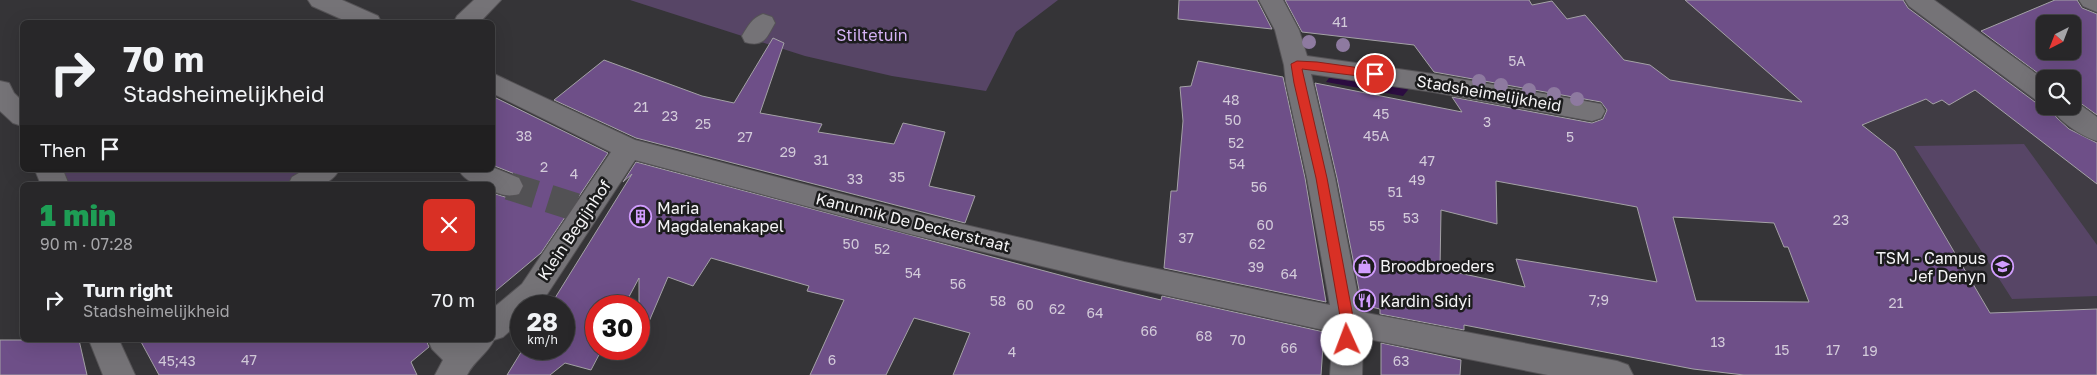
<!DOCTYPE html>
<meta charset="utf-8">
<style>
body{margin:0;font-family:"Golos Text",sans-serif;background:#302f31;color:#f1f3f6;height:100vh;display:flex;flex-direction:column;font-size:19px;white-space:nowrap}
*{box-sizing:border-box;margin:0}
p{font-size:16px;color:#a5a5a8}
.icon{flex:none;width:28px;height:28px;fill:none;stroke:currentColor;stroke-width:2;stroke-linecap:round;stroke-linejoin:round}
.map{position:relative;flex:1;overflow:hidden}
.details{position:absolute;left:20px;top:182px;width:475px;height:160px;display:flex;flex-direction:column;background:#282729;border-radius:8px;box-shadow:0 5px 20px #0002,0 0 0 1px #444446}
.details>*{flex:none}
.banner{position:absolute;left:20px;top:20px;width:475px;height:152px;border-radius:8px;box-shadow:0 5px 20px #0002,0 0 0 1px #444446;background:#282729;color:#f1f3f6;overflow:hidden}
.needle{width:32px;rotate:222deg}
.buttons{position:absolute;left:2036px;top:15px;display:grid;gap:10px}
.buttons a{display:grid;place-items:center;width:45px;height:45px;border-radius:8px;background:#282729;box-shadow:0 5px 20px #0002,0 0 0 1px #444446;font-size:25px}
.speed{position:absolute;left:510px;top:295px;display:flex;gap:10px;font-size:25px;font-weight:700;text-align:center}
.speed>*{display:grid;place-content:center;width:65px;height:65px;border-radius:50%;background:#282729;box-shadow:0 5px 20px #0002,0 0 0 1px #444446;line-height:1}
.speed small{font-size:12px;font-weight:400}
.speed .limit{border:8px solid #d22;background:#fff;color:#111}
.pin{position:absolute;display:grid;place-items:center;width:42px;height:42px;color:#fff;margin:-21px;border:2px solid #fff;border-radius:50%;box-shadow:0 1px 5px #0007}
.me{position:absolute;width:55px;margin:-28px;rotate:358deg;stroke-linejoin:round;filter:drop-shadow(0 0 4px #0008)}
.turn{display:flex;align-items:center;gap:18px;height:105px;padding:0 20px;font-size:22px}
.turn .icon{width:65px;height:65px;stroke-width:2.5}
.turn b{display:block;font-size:35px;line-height:42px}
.then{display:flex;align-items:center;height:48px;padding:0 20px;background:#0003;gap:10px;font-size:19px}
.round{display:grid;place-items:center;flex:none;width:52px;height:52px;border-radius:8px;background:#302f31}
.summary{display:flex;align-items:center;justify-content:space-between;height:85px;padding:0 20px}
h1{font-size:30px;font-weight:800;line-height:38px;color:#1e9e55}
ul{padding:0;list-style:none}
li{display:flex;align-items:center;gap:15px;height:65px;padding:0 20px}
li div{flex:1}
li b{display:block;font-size:19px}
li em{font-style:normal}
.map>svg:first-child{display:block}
.built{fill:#403c44}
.green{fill:#574566}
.water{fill:#2b0c40}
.building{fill:#6e4f88;stroke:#a4a2a6;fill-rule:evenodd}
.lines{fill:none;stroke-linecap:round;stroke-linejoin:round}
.minor-tunnel{stroke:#525154;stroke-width:28;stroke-dasharray:28 14;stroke-linecap:butt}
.minor-casing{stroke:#555356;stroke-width:2}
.minor{fill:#757377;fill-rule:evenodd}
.tree{fill:#8e7aa0}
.route{fill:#d93025;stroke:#8d1f18}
.labels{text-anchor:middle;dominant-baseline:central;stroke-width:5;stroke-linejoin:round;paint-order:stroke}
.number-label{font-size:14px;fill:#d3cbda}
.park-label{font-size:16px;fill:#d6b3f6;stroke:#1c1c1d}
.street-label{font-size:16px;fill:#f5f4f6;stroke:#1c1c1d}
.poi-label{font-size:16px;fill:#f5f4f6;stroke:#1c1c1d;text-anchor:start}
</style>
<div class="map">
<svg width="2097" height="375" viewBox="0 0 2097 375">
<rect width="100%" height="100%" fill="#353437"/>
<path class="built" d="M1529,0H1906L2045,103V106H2049L2097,142V375H1966L1580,65Z"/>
<path class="green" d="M630,0H1058L1016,32L986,91L892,76L805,56Z
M2024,144L2097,245V296L2012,299L1914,146Z
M63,170H308L284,185H70Z"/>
<path class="water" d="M1329,78L1412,85L1403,96L1326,82Z"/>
<path class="building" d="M1179,0H1257L1272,29L1178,19Z
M1285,0H1529L1532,5L1552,1L1567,19L1585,15L1624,60L1650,65L1670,80L1802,102L1685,0H1903L1908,8L2035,102L2048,106L2057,118L2069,129L2097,143V184L1975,90L1949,105L1942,100L1933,104L1926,99L1862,125L1895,151L1990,313L2097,309V375H1744L1693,369L1464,325V330L1380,314V309L1362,305L1337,178L1315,83L1462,112L1452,97L1592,123L1603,119L1607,110L1601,102L1434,72L1414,45L1302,32ZM1496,181L1637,207L1657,282L1516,259L1525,287L1440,269L1441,210L1497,224ZM1673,217L1774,223L1784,247H1788L1809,302L1696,301Z
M2055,0H2077L2082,8L2097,14V115L2072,97V79H2046L1981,31ZM2045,24H2072V51H2045Z
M773,38L784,43L760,113L822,124L818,132L894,144L903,123L945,132L929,186L975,196L965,223L636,138L554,100L604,60L702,96L734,103Z
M1198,61L1283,77L1305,178L1326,302L1164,268L1171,191H1177L1183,121L1180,87L1191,86Z
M492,96L608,153L541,253L492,294V193L505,197H516L521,195L525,187L520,176L492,165Z
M636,162L1086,282L1161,300L1162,296L1324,332L1321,375H953L970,333L914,318L886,375H810L844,300L807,291L809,286L711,258L693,286L668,277L639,345V278L624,306H596V349H602L591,370L565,363L550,375H507L523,349H564V306H550L632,174L623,182Z
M0,340H79L87,375H0Z
M140,340H426L429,347L411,362L417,375H159Z
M1381,343L1461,360L1460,375H1381Z"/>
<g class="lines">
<path class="minor-tunnel" d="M509,186L588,211"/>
<defs>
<path id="minor" d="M308,0H342L378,16L381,22H348L312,6Z
M474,0H501L480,22H454L457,16Z
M1259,0H1283L1299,30L1307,56L1433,74L1601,104L1605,111L1601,118L1592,121L1433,92L1311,74L1335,178L1361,312L1617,361L1628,365L1633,375H1548L1363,338L1362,375H1330L1333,332L1124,286L910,234L635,160L542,302L537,306H521V321L503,337L494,340C487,354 474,361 467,375H435L443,360L432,349L428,340H492V309L522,284L611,152L492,93V73L635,140L910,212L1124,262L1330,305L1307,178L1286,83L1284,65L1275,30Z
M1905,0H1934L2045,80V102L2036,100L1909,6Z
M2079,0H2097V12L2083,6Z
M763,14L772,17L775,23C767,37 764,48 745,42L742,36C748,26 752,18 763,14Z
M0,81L9,83L14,93L22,101V126L13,123L0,111Z
M2072,99L2097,117V141C2081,136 2058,121 2050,106H2072Z
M492,167L519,178L523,186L519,194C508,197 503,195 492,191V185C479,185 466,183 459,170H492Z
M35,170H63L69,185H41Z
M304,170H339C328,190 308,185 288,185L292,177Z
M89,340H119L135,375H103Z"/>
</defs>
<use href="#minor" class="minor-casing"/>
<use href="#minor" class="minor"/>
</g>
<g class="tree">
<circle cx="1309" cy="42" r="7"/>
<circle cx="1343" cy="45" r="7"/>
<circle cx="1479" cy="81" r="7"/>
<circle cx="1501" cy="85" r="7"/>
<circle cx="1529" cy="90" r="7"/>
<circle cx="1554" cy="94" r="7"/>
<circle cx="1577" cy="99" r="7"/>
</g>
<path class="route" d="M1297,61L1317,62L1375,70L1380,74L1375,78L1302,69L1327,178L1354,322L1351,344L1347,345L1343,344L1341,340V322L1316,178L1294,83L1291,64Z"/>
<defs>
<symbol id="building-ring" viewBox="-11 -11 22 22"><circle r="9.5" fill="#1c1c1d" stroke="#d19dfe" stroke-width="1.5"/><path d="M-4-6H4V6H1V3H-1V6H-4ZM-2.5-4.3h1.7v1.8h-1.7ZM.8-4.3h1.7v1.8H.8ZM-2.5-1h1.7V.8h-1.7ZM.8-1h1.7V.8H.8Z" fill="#d19dfe"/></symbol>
<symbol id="shop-ring" viewBox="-11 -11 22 22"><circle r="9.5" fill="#1c1c1d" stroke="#d19dfe" stroke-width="1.5"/><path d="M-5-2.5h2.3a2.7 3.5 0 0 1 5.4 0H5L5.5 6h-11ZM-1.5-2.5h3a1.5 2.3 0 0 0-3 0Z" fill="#d19dfe"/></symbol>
<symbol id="school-ring" viewBox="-11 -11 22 22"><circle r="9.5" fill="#1c1c1d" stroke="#d19dfe" stroke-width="1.5"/><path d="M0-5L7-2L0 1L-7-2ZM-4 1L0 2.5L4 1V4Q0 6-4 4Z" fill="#d19dfe"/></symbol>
<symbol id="restaurant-ring" viewBox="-11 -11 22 22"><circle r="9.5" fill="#1c1c1d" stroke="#d19dfe" stroke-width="1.5"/><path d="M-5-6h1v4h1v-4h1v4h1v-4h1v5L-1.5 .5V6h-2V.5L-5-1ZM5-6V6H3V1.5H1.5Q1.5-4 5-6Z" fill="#d19dfe"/></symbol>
</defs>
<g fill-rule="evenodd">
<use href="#building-ring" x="628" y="204" width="25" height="25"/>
<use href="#shop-ring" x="1352" y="254" width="25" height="25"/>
<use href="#school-ring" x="1990" y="254" width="25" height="25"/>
<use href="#restaurant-ring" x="1352" y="288" width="25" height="25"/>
</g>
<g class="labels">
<g class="number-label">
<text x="1340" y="21">41</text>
<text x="1517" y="60">5A</text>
<text x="1231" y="99">48</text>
<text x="641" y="106">21</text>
<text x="1381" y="113">45</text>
<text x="670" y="115">23</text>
<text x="1233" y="119">50</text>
<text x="1487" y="121">3</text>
<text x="703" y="123">25</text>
<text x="524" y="135">38</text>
<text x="1376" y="135">45A</text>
<text x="745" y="136">27</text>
<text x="1570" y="136">5</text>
<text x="1236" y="142">52</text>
<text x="788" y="151">29</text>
<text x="821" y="159">31</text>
<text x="1427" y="160">47</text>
<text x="1237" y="163">54</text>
<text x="544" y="166">2</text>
<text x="574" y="173">4</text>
<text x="897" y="176">35</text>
<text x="855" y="178">33</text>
<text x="1417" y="179">49</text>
<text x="1259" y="186">56</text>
<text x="1395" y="191">51</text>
<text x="1411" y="217">53</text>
<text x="1841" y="219">23</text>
<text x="1265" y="224">60</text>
<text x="1377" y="225">55</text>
<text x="1186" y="237">37</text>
<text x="851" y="243">50</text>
<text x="1257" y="243">62</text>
<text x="882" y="248">52</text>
<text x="1256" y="266">39</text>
<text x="913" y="272">54</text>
<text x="1289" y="273">64</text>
<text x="958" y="283">56</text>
<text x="1599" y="299">7;9</text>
<text x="998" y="300">58</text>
<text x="1896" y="302">21</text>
<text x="1025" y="304">60</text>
<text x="1057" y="308">62</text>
<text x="1095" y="312">64</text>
<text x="1149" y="330">66</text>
<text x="1204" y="335">68</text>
<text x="1238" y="339">70</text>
<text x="1718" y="341">13</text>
<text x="1289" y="347">66</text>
<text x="1782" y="349">15</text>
<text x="1833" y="349">17</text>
<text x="1870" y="350">19</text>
<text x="1012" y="351">4</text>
<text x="249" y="359">47</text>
<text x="832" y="359">6</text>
<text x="177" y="360">45;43</text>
<text x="1401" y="360">63</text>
</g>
<g class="park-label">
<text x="872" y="35">Stiltetuin</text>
</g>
<g class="street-label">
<text transform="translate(1489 93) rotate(10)">Stadsheimelijkheid</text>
<text transform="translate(913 222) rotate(14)">Kanunnik De Deckerstraat</text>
<text transform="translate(574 230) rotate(-56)">Klein Begijnhof</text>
</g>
<g class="poi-label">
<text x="657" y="208">Maria<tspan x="657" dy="18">Magdalenakapel</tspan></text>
<text x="1986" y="258" text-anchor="end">TSM - Campus<tspan x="1986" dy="18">Jef Denyn</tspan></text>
<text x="1380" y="266">Broodbroeders</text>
<text x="1380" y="301">Kardin Sidyi</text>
</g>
</g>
</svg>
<div class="buttons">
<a><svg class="needle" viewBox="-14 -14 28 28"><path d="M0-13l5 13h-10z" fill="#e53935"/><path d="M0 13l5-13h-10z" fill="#a5a5a8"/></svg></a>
<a><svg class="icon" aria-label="search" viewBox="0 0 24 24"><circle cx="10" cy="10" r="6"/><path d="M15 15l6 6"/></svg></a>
</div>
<div class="speed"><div>28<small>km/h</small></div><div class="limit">30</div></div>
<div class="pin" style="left:1375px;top:74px;background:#d93025"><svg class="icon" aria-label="arrive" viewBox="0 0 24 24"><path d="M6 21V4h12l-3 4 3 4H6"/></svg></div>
<svg class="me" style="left:1347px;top:340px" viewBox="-20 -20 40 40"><circle r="19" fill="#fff"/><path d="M0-13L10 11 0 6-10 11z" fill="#d93025"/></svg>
<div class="banner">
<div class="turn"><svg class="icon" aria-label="right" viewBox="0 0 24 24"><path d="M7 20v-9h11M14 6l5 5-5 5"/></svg><div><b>70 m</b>Stadsheimelijkheid</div></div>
<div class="then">Then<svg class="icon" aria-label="arrive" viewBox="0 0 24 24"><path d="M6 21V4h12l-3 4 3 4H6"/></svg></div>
</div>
<section class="details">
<div class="summary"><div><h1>1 min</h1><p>90 m · 07:28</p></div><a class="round" style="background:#d93025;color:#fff"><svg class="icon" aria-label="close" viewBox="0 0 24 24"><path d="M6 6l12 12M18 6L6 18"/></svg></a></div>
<ul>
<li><svg class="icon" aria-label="right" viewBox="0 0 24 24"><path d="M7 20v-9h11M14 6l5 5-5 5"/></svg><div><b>Turn right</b><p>Stadsheimelijkheid</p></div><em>70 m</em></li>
</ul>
</section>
</div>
